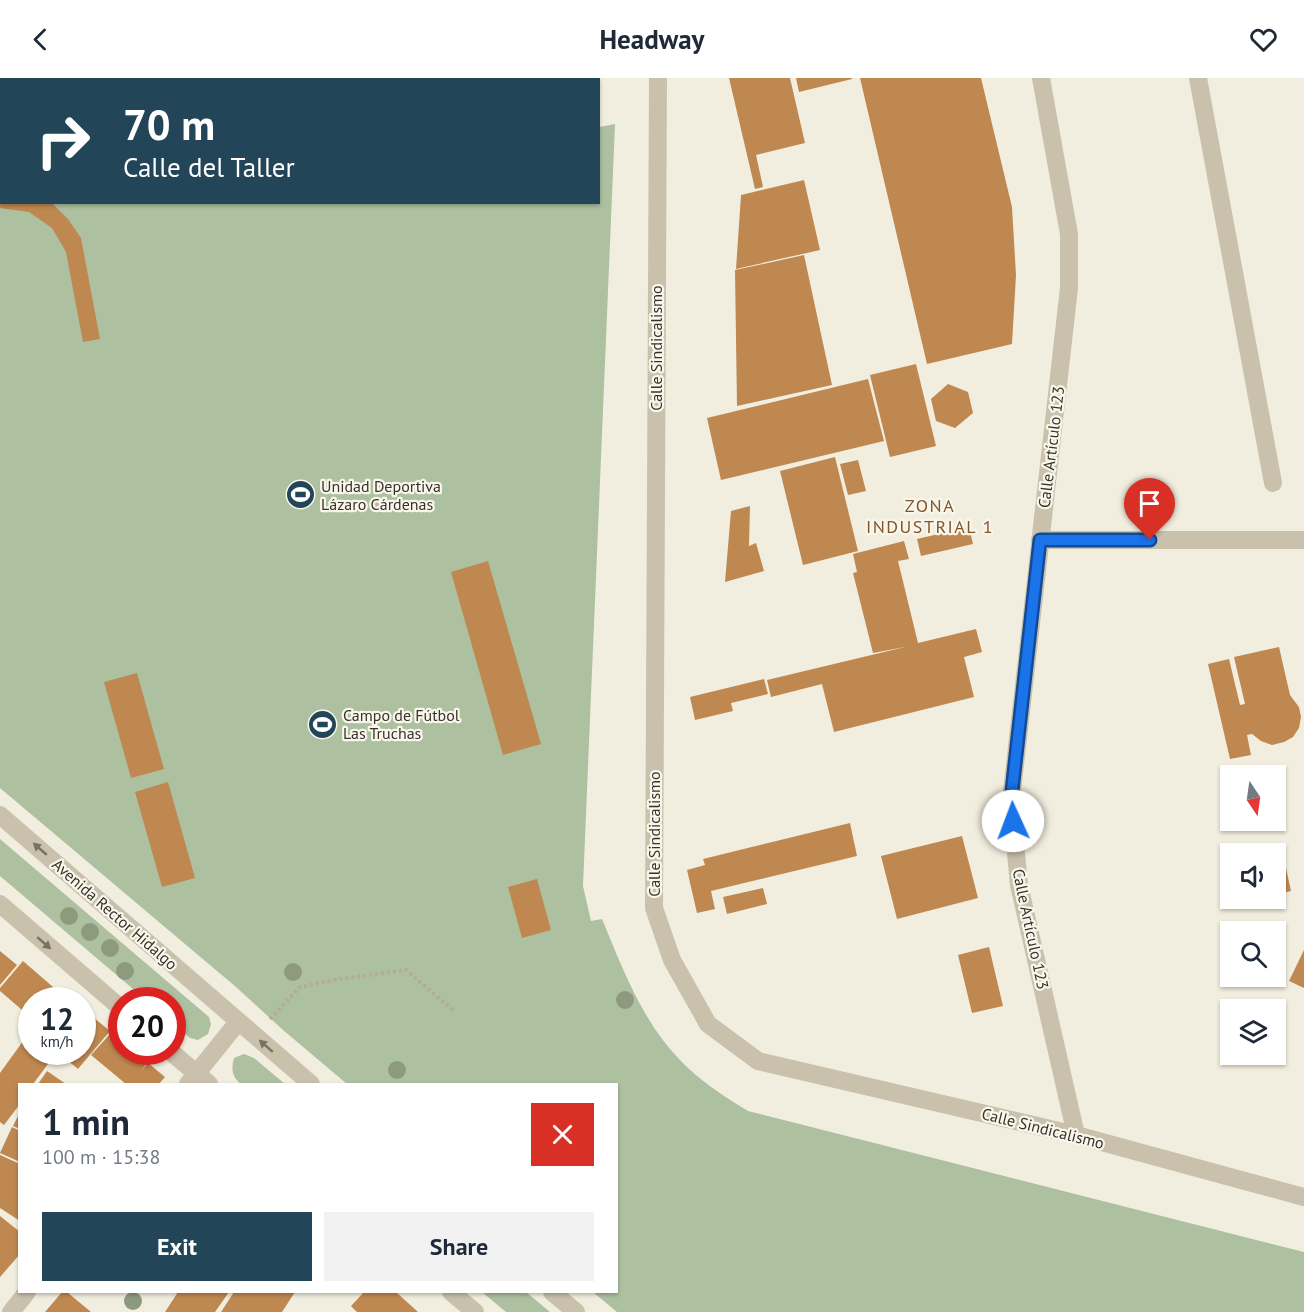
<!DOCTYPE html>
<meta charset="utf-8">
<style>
body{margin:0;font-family:"PT Sans",sans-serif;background:#f2f2f3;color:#1f2937;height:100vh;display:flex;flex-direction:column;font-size:22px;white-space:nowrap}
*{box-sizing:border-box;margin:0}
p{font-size:20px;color:#747a83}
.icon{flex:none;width:33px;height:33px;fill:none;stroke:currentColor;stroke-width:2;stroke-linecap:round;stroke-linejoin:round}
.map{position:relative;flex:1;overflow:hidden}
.panel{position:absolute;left:18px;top:1005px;width:600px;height:210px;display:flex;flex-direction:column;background:#fff;border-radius:0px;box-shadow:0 2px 4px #0004}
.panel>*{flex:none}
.top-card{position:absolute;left:0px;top:0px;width:600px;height:126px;box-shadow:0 2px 4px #0004;background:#224657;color:#fff;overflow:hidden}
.needle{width:39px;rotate:167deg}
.tools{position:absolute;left:1220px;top:687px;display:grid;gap:12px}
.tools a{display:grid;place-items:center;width:66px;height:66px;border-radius:0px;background:#fff;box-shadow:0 2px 4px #0004;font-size:30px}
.speed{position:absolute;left:18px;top:909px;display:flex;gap:12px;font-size:30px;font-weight:700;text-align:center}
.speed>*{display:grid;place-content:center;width:78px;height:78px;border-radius:50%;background:#fff;box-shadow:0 2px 4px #0004;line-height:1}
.speed small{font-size:15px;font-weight:400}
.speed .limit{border:9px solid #d22;background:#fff;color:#111}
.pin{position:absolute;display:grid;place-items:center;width:51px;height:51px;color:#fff;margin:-62px -26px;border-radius:50% 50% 50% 0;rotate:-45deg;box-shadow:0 0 6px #0007}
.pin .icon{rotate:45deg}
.me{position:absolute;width:66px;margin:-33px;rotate:358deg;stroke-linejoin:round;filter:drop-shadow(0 0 4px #0008)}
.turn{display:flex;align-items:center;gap:21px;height:126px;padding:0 24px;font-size:27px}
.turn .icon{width:78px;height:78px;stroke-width:2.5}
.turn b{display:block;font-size:42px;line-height:51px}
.round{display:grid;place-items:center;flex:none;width:63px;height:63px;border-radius:0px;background:#f2f2f3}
.summary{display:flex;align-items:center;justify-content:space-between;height:102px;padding:0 24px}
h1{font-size:36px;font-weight:700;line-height:45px}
.action{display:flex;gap:12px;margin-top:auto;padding:12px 24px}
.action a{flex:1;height:69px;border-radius:0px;background:#224657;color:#fff;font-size:24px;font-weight:700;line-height:69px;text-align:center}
.action a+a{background:#f2f2f3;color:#1f2937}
header{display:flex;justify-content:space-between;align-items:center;height:78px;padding:0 24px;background:#fff;font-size:27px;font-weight:700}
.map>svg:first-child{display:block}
.green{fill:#adc0a0}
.building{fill:#bf8850}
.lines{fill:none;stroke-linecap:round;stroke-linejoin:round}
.path{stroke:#b5ab96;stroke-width:4;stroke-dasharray:3 3;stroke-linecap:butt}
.minor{stroke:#c9c1ac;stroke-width:18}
.tree{fill:#8e9a7e}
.oneway{fill:#797264}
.route-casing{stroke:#114b97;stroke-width:15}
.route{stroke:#1a73e8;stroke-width:10}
.labels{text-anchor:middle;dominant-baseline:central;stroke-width:4.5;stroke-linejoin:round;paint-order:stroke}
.street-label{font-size:16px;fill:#38322a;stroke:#f9f7ec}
.poi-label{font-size:16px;fill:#38322a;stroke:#f9f7ec;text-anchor:start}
.neighbourhood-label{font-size:18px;letter-spacing:1.5px;fill:#825528;stroke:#f9f7ec}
</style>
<header><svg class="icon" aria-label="back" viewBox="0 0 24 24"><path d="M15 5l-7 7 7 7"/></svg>Headway<svg class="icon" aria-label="heart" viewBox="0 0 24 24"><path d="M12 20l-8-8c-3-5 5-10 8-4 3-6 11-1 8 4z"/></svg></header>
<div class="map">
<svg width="1304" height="1234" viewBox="0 0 1304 1234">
<rect width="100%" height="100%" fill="#f2eedf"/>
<path class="green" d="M615,46L583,808L591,843L602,841C622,889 642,943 679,981C699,1002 723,1018 748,1033L1304,1174V1234H617L593,1214H616V1006H347L283,952L236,909L0,710V72H1L2,124H598L599,49Z
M0,761L209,939L211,946L208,956L198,962L190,960L173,945L172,922H146L0,798Z
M244,976L254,980L285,1006H241C232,999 231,991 234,980Z
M482,1214H526L550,1234H506Z"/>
<path class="building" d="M729,0H790L805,65L756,77L763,109L755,111Z
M796,0H852V1L799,14Z
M860,0H981L1012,129L1016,197L1012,266L927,286Z
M804,102L820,172L736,191L741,117Z
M0,124H51L68,141L81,160L100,261L83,264L66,174L52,150L29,134L0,130Z
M804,177L832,307L737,328L735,192Z
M916,286L936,368L890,379L870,297Z
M868,301L884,363L721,402L707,340Z
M948,306L968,314L973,335L955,350L936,343L931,321Z
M835,379L858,473L803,487L780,393Z
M858,382L866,413L848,417L840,386Z
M750,428L749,468L756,465L764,493L725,504L731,433Z
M969,449L973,466L921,478L917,461Z
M904,463L909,481L898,483L918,565L976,551L982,574L964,579L974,619L834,654L822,606L771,619L767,602L905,569L873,575L853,495L857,494L853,476Z
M488,483L541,666L503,677L451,494Z
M1279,569L1290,617L1299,629L1301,639L1299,650L1293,659L1284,664L1272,667L1261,663L1252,656L1247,657L1251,677L1230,681L1208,586L1229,581L1240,627L1245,626L1234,579Z
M137,595L164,691L131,700L104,604Z
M764,601L768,616L731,625L733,633L695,642L690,619Z
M168,704L195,800L162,809L135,714Z
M850,745L857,778L711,813L715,831L697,835L687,792L705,787L703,781Z
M962,758L978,820L897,841L881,778Z
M1284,781L1291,813L1275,817V783Z
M537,801L551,852L522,860L508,809Z
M763,810L767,826L727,836L723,819Z
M989,869L1003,928L972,935L958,877Z
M1304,872V910L1289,903Z
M0,873L17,887L0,907Z
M23,883L53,909L42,922H32V934L29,938L0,913V910Z
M88,935L110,953L78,991L57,974H82V941Z
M110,956L122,966V974H131L146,986L141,993L148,985L165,999L159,1006H126L91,977Z
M26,959L32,963V974H47L54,978L33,1006H20V1026L4,1047L0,1044V995Z
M47,993L66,1006H38Z
M20,1034V1051L13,1048Z
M12,1049L20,1053V1084L0,1075Z
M0,1077L20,1086V1143L0,1130Z
M0,1138L20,1154V1176L0,1199Z
M62,1214H67L91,1234H45Z
M178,1214H229L215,1234H165Z
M234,1214H295L282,1234H221Z
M364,1214H396L418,1234H357L351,1228Z"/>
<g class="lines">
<path class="path" d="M270,941L300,909L340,901L406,892L455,934"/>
<path class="minor" d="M658,0L654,830L672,882L708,946L758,983L1076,1057L1304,1119
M1041,0L1069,156V210L1011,722L1019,807L1076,1057
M1198,0L1273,405
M265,2L276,0
M0,38H2
M1040,462H1304
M0,737L311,1006
M0,826L122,931
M171,974L209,1006
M188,1006L238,944
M451,1214L475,1234
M552,1214L576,1234
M11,1234L27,1214"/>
</g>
<g class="tree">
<circle cx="69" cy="838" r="9"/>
<circle cx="90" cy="854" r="9"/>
<circle cx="110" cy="870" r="9"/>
<circle cx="125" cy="893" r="9"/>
<circle cx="293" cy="894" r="9"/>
<circle cx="625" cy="922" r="9"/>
<circle cx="397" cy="992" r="9"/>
<circle cx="133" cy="1223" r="9"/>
</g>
<defs><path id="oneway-solid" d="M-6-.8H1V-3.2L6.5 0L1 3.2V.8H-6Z" transform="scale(1.5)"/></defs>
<g class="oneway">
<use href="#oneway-solid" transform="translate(40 771) rotate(-139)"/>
<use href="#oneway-solid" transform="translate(44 865) rotate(41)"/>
<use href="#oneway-solid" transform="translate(266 968) rotate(-139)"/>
</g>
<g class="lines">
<defs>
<path id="route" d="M1013,743L1011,722L1040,462H1150"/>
</defs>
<use href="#route" class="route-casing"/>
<use href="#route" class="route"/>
</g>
<defs>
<symbol id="stadium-disc" viewBox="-11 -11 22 22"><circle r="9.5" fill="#224657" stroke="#f9f7ec"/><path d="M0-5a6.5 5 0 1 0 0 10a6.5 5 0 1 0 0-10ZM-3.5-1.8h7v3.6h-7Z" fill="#fff"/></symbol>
</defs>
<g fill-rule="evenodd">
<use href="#stadium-disc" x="284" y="400" width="33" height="33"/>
<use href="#stadium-disc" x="306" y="630" width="33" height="33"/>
</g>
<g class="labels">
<g class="street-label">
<text transform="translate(656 270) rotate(-90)">Calle Sindicalismo</text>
<text transform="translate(1051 369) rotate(-83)">Calle Artículo 123</text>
<text transform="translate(654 756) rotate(-90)">Calle Sindicalismo</text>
<text transform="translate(115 836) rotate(41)">Avenida Rector Hidalgo</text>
<text transform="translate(1031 851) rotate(78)">Calle Artículo 123</text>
<text transform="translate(1043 1050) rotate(14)">Calle Sindicalismo</text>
</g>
<g class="poi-label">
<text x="321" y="408">Unidad Deportiva<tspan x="321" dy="18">Lázaro Cárdenas</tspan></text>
<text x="343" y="637">Campo de Fútbol<tspan x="343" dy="18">Las Truchas</tspan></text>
</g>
<g class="neighbourhood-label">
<text x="930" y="427">ZONA<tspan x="930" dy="21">INDUSTRIAL 1</tspan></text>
</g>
</g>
</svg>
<div class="tools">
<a><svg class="needle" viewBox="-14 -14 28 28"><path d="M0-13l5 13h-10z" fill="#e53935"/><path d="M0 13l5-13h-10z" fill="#747a83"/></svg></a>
<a><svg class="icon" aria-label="sound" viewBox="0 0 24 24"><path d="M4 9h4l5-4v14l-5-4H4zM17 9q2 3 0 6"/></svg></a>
<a><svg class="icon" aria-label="search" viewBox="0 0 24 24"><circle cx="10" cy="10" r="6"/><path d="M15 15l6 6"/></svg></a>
<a><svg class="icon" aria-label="layers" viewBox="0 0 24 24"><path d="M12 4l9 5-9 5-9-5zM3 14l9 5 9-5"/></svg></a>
</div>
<div class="speed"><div>12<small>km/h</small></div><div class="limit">20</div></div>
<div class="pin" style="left:1150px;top:462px;background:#d93025"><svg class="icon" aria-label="arrive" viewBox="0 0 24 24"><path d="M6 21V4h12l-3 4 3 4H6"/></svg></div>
<svg class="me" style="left:1013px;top:743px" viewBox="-20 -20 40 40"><circle r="19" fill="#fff"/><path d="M0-13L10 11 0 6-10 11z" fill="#1a73e8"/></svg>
<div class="top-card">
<div class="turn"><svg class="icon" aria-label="right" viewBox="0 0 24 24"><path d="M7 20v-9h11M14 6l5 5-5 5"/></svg><div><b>70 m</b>Calle del Taller</div></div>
</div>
<section class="panel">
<div class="summary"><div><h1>1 min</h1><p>100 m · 15:38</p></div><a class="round" style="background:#d93025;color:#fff"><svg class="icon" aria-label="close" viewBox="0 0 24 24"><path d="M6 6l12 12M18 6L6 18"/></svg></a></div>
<div class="action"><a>Exit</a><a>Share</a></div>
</section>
</div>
